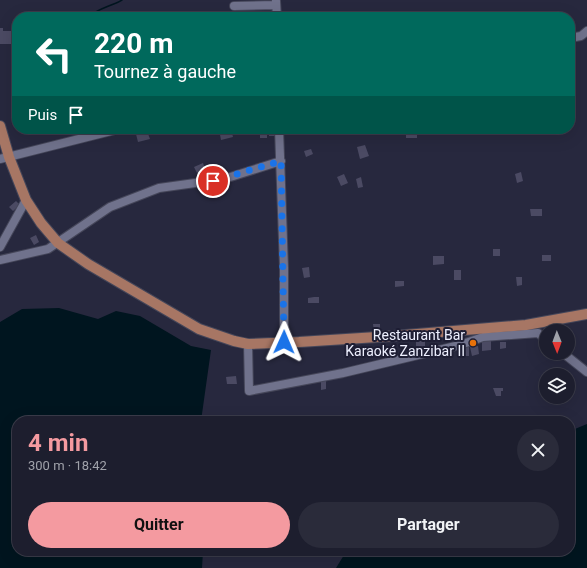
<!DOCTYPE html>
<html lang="fr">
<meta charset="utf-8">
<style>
body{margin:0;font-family:Roboto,sans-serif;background:#2a2b3a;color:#f1f3f6;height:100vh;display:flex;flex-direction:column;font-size:15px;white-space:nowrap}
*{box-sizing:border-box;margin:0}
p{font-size:13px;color:#a0a2aa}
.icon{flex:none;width:22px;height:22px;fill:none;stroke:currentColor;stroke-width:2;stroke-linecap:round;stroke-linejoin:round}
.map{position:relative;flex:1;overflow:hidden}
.drawer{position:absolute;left:12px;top:416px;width:563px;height:140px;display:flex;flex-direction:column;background:#1d1e2e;border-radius:16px;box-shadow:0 4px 16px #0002,0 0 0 1px #3b3c4a}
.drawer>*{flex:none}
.guide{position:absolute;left:12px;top:12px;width:563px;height:122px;border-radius:16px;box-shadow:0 4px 16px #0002,0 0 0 1px #3b3c4a;background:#00695c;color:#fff;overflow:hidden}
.needle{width:26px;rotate:179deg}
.controls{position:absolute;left:539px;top:324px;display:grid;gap:8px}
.controls a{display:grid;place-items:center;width:36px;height:36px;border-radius:50%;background:#1d1e2e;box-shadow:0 4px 16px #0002,0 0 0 1px #3b3c4a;font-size:20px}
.pin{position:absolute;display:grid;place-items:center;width:34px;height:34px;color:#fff;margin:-17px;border:2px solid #fff;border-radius:50%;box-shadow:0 1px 4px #0007}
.me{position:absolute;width:44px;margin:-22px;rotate:1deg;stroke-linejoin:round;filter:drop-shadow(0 0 3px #0008)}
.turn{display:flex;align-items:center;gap:14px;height:84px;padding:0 16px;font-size:18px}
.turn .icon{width:52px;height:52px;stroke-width:2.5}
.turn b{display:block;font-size:28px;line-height:34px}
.then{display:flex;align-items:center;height:38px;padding:0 16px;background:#0003;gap:8px;font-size:15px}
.round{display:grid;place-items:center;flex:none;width:42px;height:42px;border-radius:21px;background:#2a2b3a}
.summary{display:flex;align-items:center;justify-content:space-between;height:68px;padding:0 16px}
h1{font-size:24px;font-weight:700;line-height:30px;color:#f49aa0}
.cta{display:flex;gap:8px;margin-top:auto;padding:8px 16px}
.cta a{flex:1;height:46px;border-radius:24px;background:#f49aa0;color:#111;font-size:16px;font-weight:700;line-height:46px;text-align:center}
.cta a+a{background:#2a2b3a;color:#f1f3f6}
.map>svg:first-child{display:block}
.water{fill:#00151f}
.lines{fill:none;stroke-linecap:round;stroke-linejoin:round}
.stream{stroke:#00151f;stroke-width:1.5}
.building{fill:#4b4a63}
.minor-casing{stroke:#454659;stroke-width:10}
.major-casing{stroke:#454659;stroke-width:12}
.minor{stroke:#70728c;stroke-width:8}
.major{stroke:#a77664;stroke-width:10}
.route{stroke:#1a73e8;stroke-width:7;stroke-dasharray:0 12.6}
.food-dot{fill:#e8710a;stroke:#1e1e34;stroke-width:1.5}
.labels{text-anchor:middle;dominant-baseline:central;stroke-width:4;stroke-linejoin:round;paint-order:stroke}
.poi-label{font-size:14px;fill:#eef0ff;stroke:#1e1e34;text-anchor:end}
</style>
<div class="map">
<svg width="587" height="568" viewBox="0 0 587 568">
<rect width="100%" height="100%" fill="#27283e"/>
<path class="water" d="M59,308L98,319L116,311L140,316L191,346L211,350L201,421H17V551H203L202,568H0V322L22,309Z
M587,424V568H336L344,555L349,551H570V431Z"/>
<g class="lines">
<path class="stream" d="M89,17C96,9 112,6 122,0"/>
</g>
<path class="building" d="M0,28H3V31H11V44H0Z
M219,129H231L233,137L221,140Z
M260,129H267V138H260Z
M269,129H274L275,136H269Z
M147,131L150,139L138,142L136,134Z
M406,132H417V138H406Z
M365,145L369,156L360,159L357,147Z
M311,149L313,154L306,157L304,151Z
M203,163L205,169L197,173L194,167Z
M521,172L523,181L517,183L515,174Z
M344,174L348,183L341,186L337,177Z
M361,177L363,187L358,188L356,179Z
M16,201L20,205L13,211L9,207Z
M530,209H542V216H531Z
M36,235L39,242L34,245L30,238Z
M493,249H500V256H493Z
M542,255H551V261H542Z
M433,256H444V264L433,265Z
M309,267L310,277L304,278L302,268Z
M454,270H461V280H454Z
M516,277H522V285L517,286Z
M395,281H404V286L395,287Z
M314,297H319V303H308V298Z
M373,324H380V332H374Z
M491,340V350L482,351V341Z
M416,341H425V346L416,347Z
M500,342H506V348L500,349Z
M478,346L479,354L472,356L470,347Z
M463,347H469V356H463Z
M236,376L237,384H227L226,377Z
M326,379V389L321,390V380Z
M493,388H503V391H501V396H496Z"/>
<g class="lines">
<defs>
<path id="minor" d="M276,1L277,17
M234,6L276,5
M570,38L581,36L587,31
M279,129L284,268V342
M0,159L119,129
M0,247L26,200
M0,260L48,249L110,207L159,188L224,179L281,161
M248,344L249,391L343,373L460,345L483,337L538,333L546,340
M563,353L587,372"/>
<path id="major" d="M0,126L9,157L26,200L41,223L58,243L88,264L199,329L234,341L248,344L299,342L393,336L526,325L587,314"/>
</defs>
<use href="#minor" class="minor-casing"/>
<use href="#major" class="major-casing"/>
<use href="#minor" class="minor"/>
<use href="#major" class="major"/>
</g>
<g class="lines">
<path class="route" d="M213,181L281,161L284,342"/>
</g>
<circle class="food-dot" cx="473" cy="343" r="4"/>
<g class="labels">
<g class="poi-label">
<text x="465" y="335">Restaurant Bar<tspan x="465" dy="16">Karaoké Zanzibar II</tspan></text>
</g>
</g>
</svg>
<div class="controls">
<a><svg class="needle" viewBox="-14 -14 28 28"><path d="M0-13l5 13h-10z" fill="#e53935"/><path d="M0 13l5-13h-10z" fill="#a0a2aa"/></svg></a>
<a><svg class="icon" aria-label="layers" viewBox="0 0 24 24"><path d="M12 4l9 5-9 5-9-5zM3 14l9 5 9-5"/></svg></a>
</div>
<div class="pin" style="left:213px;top:181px;background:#d93025"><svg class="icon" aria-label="arrive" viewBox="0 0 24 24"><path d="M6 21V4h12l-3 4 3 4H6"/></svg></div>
<svg class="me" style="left:284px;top:342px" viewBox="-20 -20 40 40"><path d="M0-17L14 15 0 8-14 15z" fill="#1a73e8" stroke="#fff" stroke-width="4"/></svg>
<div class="guide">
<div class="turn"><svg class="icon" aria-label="left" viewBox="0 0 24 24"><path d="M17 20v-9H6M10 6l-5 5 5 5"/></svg><div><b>220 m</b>Tournez à gauche</div></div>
<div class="then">Puis<svg class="icon" aria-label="arrive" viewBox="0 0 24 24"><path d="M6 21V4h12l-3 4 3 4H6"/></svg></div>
</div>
<section class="drawer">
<div class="summary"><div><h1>4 min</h1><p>300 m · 18:42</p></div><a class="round"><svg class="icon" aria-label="close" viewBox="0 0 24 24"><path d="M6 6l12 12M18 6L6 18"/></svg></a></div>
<div class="cta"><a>Quitter</a><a>Partager</a></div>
</section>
</div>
